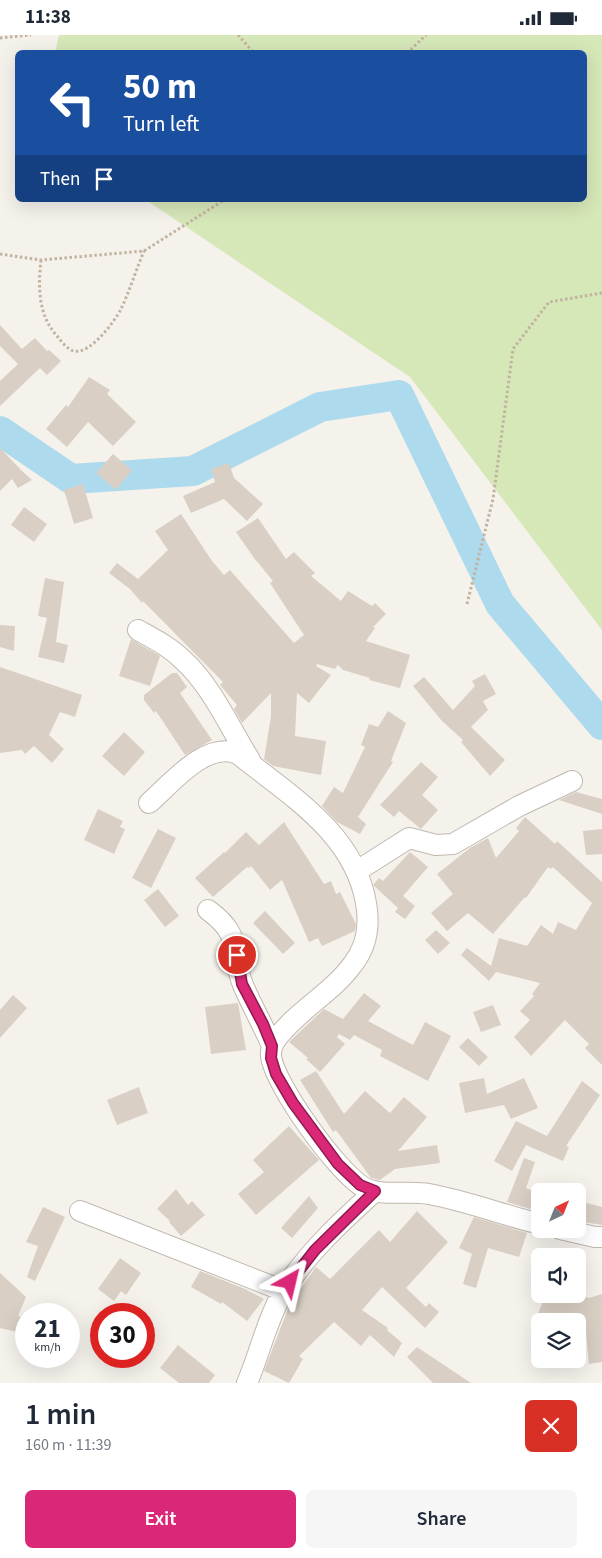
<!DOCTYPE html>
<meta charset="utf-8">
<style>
body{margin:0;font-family:"Source Sans 3",sans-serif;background:#f6f6f7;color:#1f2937;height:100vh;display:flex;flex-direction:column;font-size:19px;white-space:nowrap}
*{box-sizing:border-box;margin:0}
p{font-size:16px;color:#747a83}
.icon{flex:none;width:28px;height:28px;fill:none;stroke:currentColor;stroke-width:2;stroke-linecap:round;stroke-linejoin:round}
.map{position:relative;height:1348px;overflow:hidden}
.panel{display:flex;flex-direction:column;background:#fff;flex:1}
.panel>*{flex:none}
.banner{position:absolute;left:15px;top:15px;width:572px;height:152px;border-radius:8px;box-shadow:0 5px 20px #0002;background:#1a4fa0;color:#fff;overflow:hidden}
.needle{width:32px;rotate:43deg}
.tools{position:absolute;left:531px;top:1148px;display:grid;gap:10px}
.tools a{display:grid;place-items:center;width:55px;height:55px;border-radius:8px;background:#fff;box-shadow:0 5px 20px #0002;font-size:25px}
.speed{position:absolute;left:15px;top:1268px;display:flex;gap:10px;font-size:25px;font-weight:700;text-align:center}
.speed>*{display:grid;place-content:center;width:65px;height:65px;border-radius:50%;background:#fff;box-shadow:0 5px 20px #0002;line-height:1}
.speed small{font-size:12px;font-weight:400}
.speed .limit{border:8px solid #d22;background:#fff;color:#111}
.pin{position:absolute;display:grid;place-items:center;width:42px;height:42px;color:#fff;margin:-21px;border:2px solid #fff;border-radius:50%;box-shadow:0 1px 5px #0007}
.me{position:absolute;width:55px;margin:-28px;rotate:37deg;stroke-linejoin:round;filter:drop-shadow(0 0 4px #0008)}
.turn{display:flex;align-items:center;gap:18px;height:105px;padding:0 25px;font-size:22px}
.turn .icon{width:65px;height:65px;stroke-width:2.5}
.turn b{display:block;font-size:35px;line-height:42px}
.then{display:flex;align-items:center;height:48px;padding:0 25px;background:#0003;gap:10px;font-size:19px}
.round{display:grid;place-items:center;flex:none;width:52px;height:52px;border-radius:8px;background:#f6f6f7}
.headline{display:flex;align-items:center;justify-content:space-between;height:85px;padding:0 25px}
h1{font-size:30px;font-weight:600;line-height:38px}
.action{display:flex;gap:10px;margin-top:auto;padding:10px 25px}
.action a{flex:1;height:58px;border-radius:8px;background:#db2777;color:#fff;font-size:20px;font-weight:600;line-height:58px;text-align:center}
.action a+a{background:#f6f6f7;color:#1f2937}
.status{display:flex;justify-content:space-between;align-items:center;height:35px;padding:0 25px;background:#fff;direction:ltr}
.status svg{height:14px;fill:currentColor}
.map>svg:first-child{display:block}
.green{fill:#d6e7b8}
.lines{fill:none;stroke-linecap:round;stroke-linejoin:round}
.river{stroke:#addaed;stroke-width:30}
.building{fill:#d9cfc5}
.street-casing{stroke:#c1b8af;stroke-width:22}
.path{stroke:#c2b3a1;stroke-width:3;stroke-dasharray:2.5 2.5;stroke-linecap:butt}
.street{stroke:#fff;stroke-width:20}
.route-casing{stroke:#8e194d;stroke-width:12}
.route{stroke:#db2777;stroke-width:9}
</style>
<div class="status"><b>11:38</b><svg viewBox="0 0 49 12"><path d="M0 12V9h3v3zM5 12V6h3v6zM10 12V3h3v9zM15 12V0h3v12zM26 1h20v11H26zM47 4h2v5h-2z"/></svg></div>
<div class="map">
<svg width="602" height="1348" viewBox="0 0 602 1348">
<rect width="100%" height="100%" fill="#f5f2ec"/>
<path class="green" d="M59,0H602V595L410,342L146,165H585V18L55,17Z"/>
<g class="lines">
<path class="river" d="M0,396L71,444L193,436L320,372L399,360L500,569L602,690"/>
</g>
<path class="building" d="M0,290L22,314L35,303L47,316L49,315L61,326L47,340L40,333L0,371V346L18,329L0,311Z
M89,342L110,355L107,359L136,387L113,411L88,387L67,412L46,394L66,370L68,372Z
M0,413L21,435L32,445L18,453L12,444L0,456Z
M113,419L132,435L116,455L96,438Z
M229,428L234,443L263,469L247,486L224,464L191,478L183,461L215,447L211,434Z
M83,449L93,483L74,489L64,455Z
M24,472L47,489L34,507L11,490Z
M181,479L212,526L224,540L230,535L294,608L304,600L270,548L273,546L254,523L236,497L258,483L286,524L294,517L315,538L311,541L341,566L348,556L372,571L375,568L386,579L373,592L375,593L366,606L410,620L400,653L369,645L370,643L343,635L338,630L335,634L317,629L316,631L331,640L309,668L297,658L295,701L326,706L321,740L273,731L264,724L271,681V658L242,688L234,674L237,670L220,650L223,647L143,566L142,568L130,554L109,538L117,528L138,544L168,515L155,496Z
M45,543L64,547L56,607L68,610L64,628L38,622L47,583L38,581Z
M0,590L15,591L14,616L0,612Z
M131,604L160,621L150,651L119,641Z
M0,632L82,660L75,682L60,677L49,700L64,714L52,728L34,711L25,719L22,715L0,718Z
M172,638H177L187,652L180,658L212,705L185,720L156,676L154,678L144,665V660Z
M485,639L496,659L483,666L488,675L471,692L505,725L490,741L461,707L463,705L442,686L413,651L424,642L453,675L475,651L472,646Z
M388,676L406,688L391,726L393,727L358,782L366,789L360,799L337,787L322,771L334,752L343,758L365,712L361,710L369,689L378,692Z
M124,697L145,717L124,741L102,721Z
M421,727L438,742L422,760L438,775L421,794L399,776L394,782L380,770Z
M576,757L602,764V779L559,765Z
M98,774L123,786L120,792L125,794L114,819L84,805Z
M525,782L555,809L557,806L602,847V1030L585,1013L589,1009L565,985L531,1021L514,1002L530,985L520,976L534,961L532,959L540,948L496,937L489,946L461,920L467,913L491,931L499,903L527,911L541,890L553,899L558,887L576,895L592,868L553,832L551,834L548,832L526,863L525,862L493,899L468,878L447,896L431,878L453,859L437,839L470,813L488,803L496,823L519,796L516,793Z
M284,787L324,849L331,846L336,859L340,857L356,889L355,896L322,911L318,903L309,907L282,845L270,855L251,831L249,833L247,832L213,862L195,843L224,817L225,818L246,797L259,810Z
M158,794L176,803L151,853L132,843Z
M602,794V819L586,820L583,796Z
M410,817L428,832L403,861L415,871L405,884L395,877L398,873L373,850L379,843L383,846Z
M158,854L179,881L165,892L144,865Z
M265,876L295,908L283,919L253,888Z
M436,895L450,908L438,919L425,905Z
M364,958L381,971L368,986L413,1010L425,987L451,1001L428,1046L380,1021L382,1015L354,1000L350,1005L339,999L337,1002L345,1009L320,1037L306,1024L308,1023L289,1007L324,974L343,984Z
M13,960L27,973L0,1003V975Z
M238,968L246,1015L211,1019L205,972Z
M493,970L501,990L481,997L473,977Z
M468,1003L488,1022L479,1031L459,1012Z
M316,1036L344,1079L365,1056L390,1078L404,1062L427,1082L398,1116L437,1110L440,1128L395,1134L380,1145L371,1143L336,1095L333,1097L300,1045Z
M484,1043L487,1059L524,1043L538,1073L511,1084L504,1070L465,1078L459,1048Z
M582,1046L600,1060L566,1111L569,1112L563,1126L526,1110L512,1136L494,1126L516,1086L547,1101Z
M139,1052L148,1078L117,1090L107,1065Z
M289,1091L319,1125L256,1180L238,1159L264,1137L253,1125Z
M524,1123L535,1127L526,1153L537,1157L530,1174L504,1166L507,1167Z
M176,1154L188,1170L192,1166L205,1180L181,1201L169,1187L170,1186L157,1174Z
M309,1161L318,1173L292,1203L281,1193Z
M583,1167L602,1172V1190L578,1186Z
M43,1172L65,1182L35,1246L27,1242L38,1211L26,1207Z
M417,1176L448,1207L406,1253L426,1272L429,1268L439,1277L425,1293L382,1252L362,1275L388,1293L387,1295L402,1308L394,1322L370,1300L361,1311L334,1287L299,1321L303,1324L289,1348L264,1336L289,1271L316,1232L330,1244L379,1195L390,1207Z
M474,1182L527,1198L519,1222L488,1213L476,1253L463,1249L472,1219L459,1213Z
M120,1223L141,1238L126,1260L121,1256L114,1266L98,1254Z
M200,1236L245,1254L264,1264L247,1286L222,1267L221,1269L191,1252Z
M0,1238L26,1262L18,1281L26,1283V1299L0,1293Z
M546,1259H579L589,1263L602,1259V1327L589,1329L585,1286H535Z
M178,1310L215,1340L209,1348H179L160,1333Z
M417,1312L471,1348H433L407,1322Z"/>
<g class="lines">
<defs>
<path id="street" d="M138,595C154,604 170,612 183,625C211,650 230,693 250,725
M149,768C171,749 206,705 238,719C289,760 354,798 366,868C370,890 367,911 353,929C332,958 298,975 277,1003C273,1009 270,1014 271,1021C274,1049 339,1140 365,1153C384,1162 409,1155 429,1159C467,1166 503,1180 540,1189
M357,836L409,803L436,810L453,809L519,771L572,746
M208,875C245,902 229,916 243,950C252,971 263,990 272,1011
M80,1176L284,1256
M560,1194L595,1202H602
M247,1348C260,1318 267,1284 284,1255C308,1217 342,1186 375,1156"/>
</defs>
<use href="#street" class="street-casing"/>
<path class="path" d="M238,0L254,18
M0,3L31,0
M407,18L426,0
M0,219L41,225L144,216L224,165
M41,225C38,252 38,280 57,301C62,307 68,315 74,316C90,320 115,286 121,274C130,255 136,235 144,216
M467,569L493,464L513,314L549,267L602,258"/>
<use href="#street" class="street"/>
</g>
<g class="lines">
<defs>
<path id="route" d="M237,920L242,949L263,989L272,1011L271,1023L276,1039L293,1068L338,1129L360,1150L375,1156L315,1215L290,1247"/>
</defs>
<use href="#route" class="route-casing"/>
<use href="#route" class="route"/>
</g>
</svg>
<div class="tools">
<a><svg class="needle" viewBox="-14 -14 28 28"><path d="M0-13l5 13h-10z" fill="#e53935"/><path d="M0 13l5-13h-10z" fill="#747a83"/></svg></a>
<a><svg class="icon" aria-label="sound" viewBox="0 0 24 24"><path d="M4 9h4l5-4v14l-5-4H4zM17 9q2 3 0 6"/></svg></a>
<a><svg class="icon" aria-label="layers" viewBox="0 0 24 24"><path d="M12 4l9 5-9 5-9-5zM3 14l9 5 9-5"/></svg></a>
</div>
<div class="speed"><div>21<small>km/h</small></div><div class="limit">30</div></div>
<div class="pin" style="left:237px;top:920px;background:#d93025"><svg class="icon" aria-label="arrive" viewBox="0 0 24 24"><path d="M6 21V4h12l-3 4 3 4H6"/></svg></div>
<svg class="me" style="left:290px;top:1247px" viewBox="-20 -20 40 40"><path d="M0-17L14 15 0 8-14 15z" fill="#db2777" stroke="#fff" stroke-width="4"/></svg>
<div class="banner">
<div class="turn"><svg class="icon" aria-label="left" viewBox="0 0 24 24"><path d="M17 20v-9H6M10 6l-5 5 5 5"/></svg><div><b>50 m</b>Turn left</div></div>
<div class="then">Then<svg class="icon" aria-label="arrive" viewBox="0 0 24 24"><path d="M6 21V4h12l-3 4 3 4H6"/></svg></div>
</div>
</div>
<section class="panel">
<div class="headline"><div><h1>1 min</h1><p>160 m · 11:39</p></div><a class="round" style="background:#d93025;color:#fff"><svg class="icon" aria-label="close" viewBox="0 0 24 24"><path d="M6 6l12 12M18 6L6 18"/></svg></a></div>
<div class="action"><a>Exit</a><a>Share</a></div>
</section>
